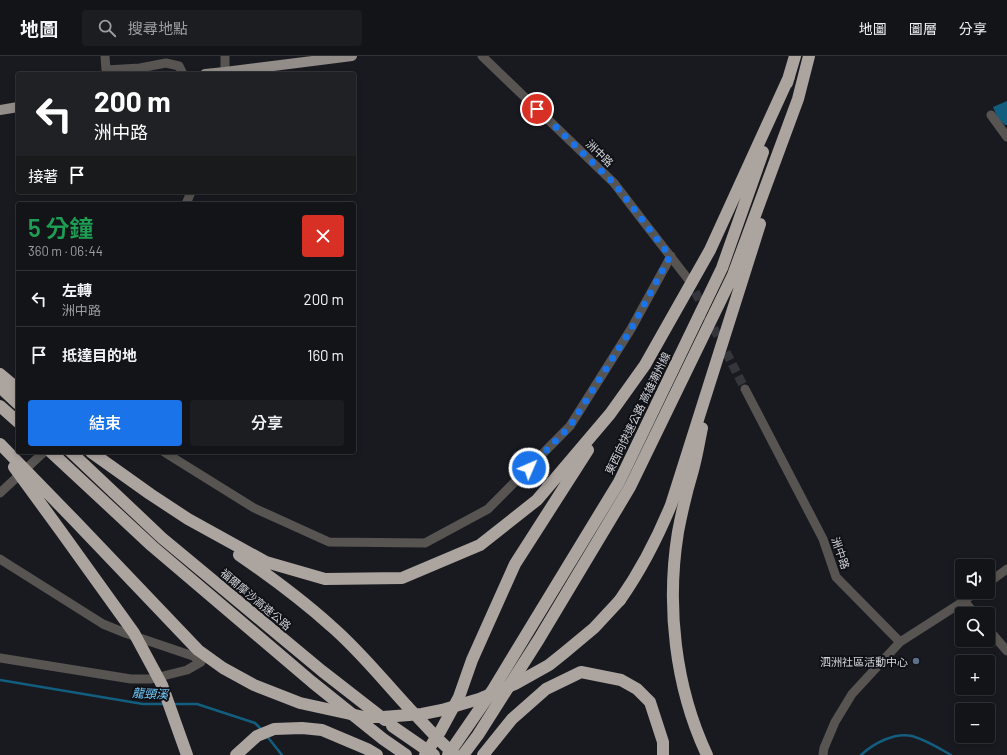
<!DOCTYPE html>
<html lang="zh-TW">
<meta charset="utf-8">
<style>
body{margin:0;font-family:Barlow,"Noto Sans TC",sans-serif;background:#1c1d21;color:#f1f3f6;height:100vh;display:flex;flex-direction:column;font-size:15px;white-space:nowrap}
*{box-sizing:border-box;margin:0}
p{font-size:13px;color:#9d9ea2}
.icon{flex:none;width:22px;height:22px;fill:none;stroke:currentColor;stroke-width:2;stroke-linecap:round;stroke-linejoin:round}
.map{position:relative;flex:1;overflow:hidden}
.details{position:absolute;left:16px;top:146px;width:340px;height:252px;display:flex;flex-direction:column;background:#131418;border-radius:4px;box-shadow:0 2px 6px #0003,0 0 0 1px #323337}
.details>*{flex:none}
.top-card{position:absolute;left:16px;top:16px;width:340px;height:122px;border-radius:4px;box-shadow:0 2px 6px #0003,0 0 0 1px #323337;background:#202124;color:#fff;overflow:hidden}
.tools{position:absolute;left:955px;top:503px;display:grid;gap:8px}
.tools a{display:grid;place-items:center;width:40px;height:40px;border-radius:4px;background:#131418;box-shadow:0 2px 6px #0003,0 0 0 1px #323337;font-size:20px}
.pin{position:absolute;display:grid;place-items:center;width:34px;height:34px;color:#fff;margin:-17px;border:2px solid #fff;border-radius:50%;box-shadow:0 1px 4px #0007}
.me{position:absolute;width:44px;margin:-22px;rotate:45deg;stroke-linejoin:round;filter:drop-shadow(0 0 3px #0008)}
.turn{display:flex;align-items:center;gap:14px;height:84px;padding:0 12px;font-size:18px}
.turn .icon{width:52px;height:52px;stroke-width:2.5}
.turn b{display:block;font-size:28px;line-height:34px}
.then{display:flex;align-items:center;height:38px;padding:0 12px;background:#0003;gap:8px;font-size:15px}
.round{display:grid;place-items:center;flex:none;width:42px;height:42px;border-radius:4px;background:#1c1d21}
.overview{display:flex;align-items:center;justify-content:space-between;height:68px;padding:0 12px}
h1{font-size:24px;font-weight:600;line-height:30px;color:#1e9e55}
.button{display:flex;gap:8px;margin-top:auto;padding:8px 12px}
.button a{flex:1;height:46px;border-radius:4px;background:#1a73e8;color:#fff;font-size:16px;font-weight:600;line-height:46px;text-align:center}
.button a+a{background:#1c1d21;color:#f1f3f6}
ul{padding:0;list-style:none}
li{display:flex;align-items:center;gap:12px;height:56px;padding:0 12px;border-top:1px solid #323337}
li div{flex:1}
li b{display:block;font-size:15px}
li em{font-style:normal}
header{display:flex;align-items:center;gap:24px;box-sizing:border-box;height:56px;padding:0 20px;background:#131418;border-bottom:1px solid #323337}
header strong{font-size:19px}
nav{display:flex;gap:22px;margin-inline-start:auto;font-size:14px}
.search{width:280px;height:36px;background:#1c1d21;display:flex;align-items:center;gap:10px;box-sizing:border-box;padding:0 14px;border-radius:4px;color:#9d9ea2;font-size:15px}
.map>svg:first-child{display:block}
.water{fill:#135d7e}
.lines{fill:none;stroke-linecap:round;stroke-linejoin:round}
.stream{stroke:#135d7e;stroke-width:2.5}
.minor-tunnel{stroke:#35363b;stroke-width:9;stroke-dasharray:9 4.5;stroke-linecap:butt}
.minor{stroke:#575451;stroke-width:9}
.major{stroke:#938d89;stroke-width:10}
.highway{stroke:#aca49f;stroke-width:12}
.highway-bridge{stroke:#aca49f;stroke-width:12}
.route{stroke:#1a73e8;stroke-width:7;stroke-dasharray:0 12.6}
.service-dot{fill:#5c6f8a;stroke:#101117;stroke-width:1.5}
.labels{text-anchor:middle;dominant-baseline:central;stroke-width:4;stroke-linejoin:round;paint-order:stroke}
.street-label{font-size:11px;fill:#d1d2d6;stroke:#101117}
.poi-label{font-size:11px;fill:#d1d2d6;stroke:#101117;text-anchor:end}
.water-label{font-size:12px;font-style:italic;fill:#74cfff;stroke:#101117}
</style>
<header>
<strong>地圖</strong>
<div class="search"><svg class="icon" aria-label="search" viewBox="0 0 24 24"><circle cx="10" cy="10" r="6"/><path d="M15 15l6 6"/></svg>搜尋地點</div>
<nav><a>地圖</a><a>圖層</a><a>分享</a></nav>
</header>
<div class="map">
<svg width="1007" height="699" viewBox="0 0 1007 699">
<rect width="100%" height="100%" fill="#191a20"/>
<path class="water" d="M1007,45V69H1005L998,63L993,51Z"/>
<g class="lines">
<path class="stream" d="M0,624L143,648H166
M173,648H197L255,667L262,674
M266,679L282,699
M861,699C874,687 895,676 912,680C926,684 939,692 951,699"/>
<path class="minor-tunnel" d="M689,224L745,333"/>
<path class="minor" d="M105,0L106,14L140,12L166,7L179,10L183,18
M225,0V18
M482,0L614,127L640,161L688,223
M991,59L1007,81
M186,148L191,136
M745,333L823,483L836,521L900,586
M164,396L254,452L329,486L425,487L488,453L570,370L631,273L671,200
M0,437L44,396
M0,503L3,505L103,568L125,577L193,600L201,606L187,614L151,623H131L0,602
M988,527L1007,513
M964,545L975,558
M988,573L1007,595
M823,699L824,692L835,666L852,638L900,586L964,545L976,536"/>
<path class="major" d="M205,18L225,16L352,0
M0,54L18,51"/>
<path class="highway" d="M787,27L795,0
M0,318L18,333
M0,331L18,348
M0,350L18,366
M702,372C699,386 697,400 693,414C687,434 682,455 678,476C666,550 675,631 707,699
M51,396L152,490L312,626L383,683L406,699
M71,396L162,482L322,615L385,664
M91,396L150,438L188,463L266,506L325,523L402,522L480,489L537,444L610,358L645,309L710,194L789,21
M239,499C271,521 302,544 331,570C359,594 382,623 407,650
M620,544C641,514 657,483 671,449L760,168
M236,699L257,680L274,673L302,672L322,674L367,693L377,699
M425,699L441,674L459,641L472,604L515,508L588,394
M448,699L492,635L619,426L722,212L763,96
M463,699L478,679L539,583L630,431L733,219L798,43L809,0
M483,699L512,663L546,633L581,616L621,624L637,633L650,646L663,686V699"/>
<path class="highway-bridge" d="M0,388L74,464L198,594L223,612L254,629L300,647L364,661H383L422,658L442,654L479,643L515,628L549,609L564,597L594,572L620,544
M14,411L60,474L134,577L162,629L187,699
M407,650L438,683L455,699
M392,670L434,699"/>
</g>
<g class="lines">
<path class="route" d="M529,412L570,370L631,273L670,200L614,127L537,53"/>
</g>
<circle class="service-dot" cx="916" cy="605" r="4"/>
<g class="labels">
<g class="street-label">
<text transform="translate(600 97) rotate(44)">洲中路</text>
<text transform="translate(637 357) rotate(-64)">東西向快速公路 高雄潮州線</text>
<text transform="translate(841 497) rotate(71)">洲中路</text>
<text transform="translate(256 543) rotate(40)">福爾摩沙高速公路</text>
</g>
<g class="poi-label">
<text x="908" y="605">泗洲社區活動中心</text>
</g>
<g class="water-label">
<text transform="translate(150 637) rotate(3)">龍頸溪</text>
</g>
</g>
</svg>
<div class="tools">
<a><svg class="icon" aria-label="sound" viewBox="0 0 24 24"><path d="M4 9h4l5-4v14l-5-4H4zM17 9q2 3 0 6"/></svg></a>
<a><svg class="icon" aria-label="search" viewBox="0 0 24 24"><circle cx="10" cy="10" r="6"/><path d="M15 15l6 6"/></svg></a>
<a>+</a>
<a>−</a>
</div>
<div class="pin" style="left:537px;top:53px;background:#d93025"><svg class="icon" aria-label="arrive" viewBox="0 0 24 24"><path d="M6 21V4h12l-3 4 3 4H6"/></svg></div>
<svg class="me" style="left:529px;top:412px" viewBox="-20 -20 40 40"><circle r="17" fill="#1a73e8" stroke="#fff" stroke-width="3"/><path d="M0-11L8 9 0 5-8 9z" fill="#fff"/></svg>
<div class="top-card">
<div class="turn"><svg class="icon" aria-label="left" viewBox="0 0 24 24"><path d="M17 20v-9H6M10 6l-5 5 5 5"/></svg><div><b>200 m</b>洲中路</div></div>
<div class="then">接著<svg class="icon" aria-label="arrive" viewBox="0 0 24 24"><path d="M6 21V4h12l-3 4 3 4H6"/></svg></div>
</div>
<section class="details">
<div class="overview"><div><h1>5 分鐘</h1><p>360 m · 06:44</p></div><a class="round" style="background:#d93025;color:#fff"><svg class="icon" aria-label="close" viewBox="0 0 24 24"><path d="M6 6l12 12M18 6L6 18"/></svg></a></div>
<ul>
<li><svg class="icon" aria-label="left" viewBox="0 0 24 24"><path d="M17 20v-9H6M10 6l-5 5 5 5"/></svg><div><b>左轉</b><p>洲中路</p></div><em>200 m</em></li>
<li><svg class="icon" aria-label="arrive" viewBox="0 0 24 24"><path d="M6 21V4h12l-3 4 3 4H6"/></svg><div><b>抵達目的地</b></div><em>160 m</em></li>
</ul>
<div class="button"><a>結束</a><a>分享</a></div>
</section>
</div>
